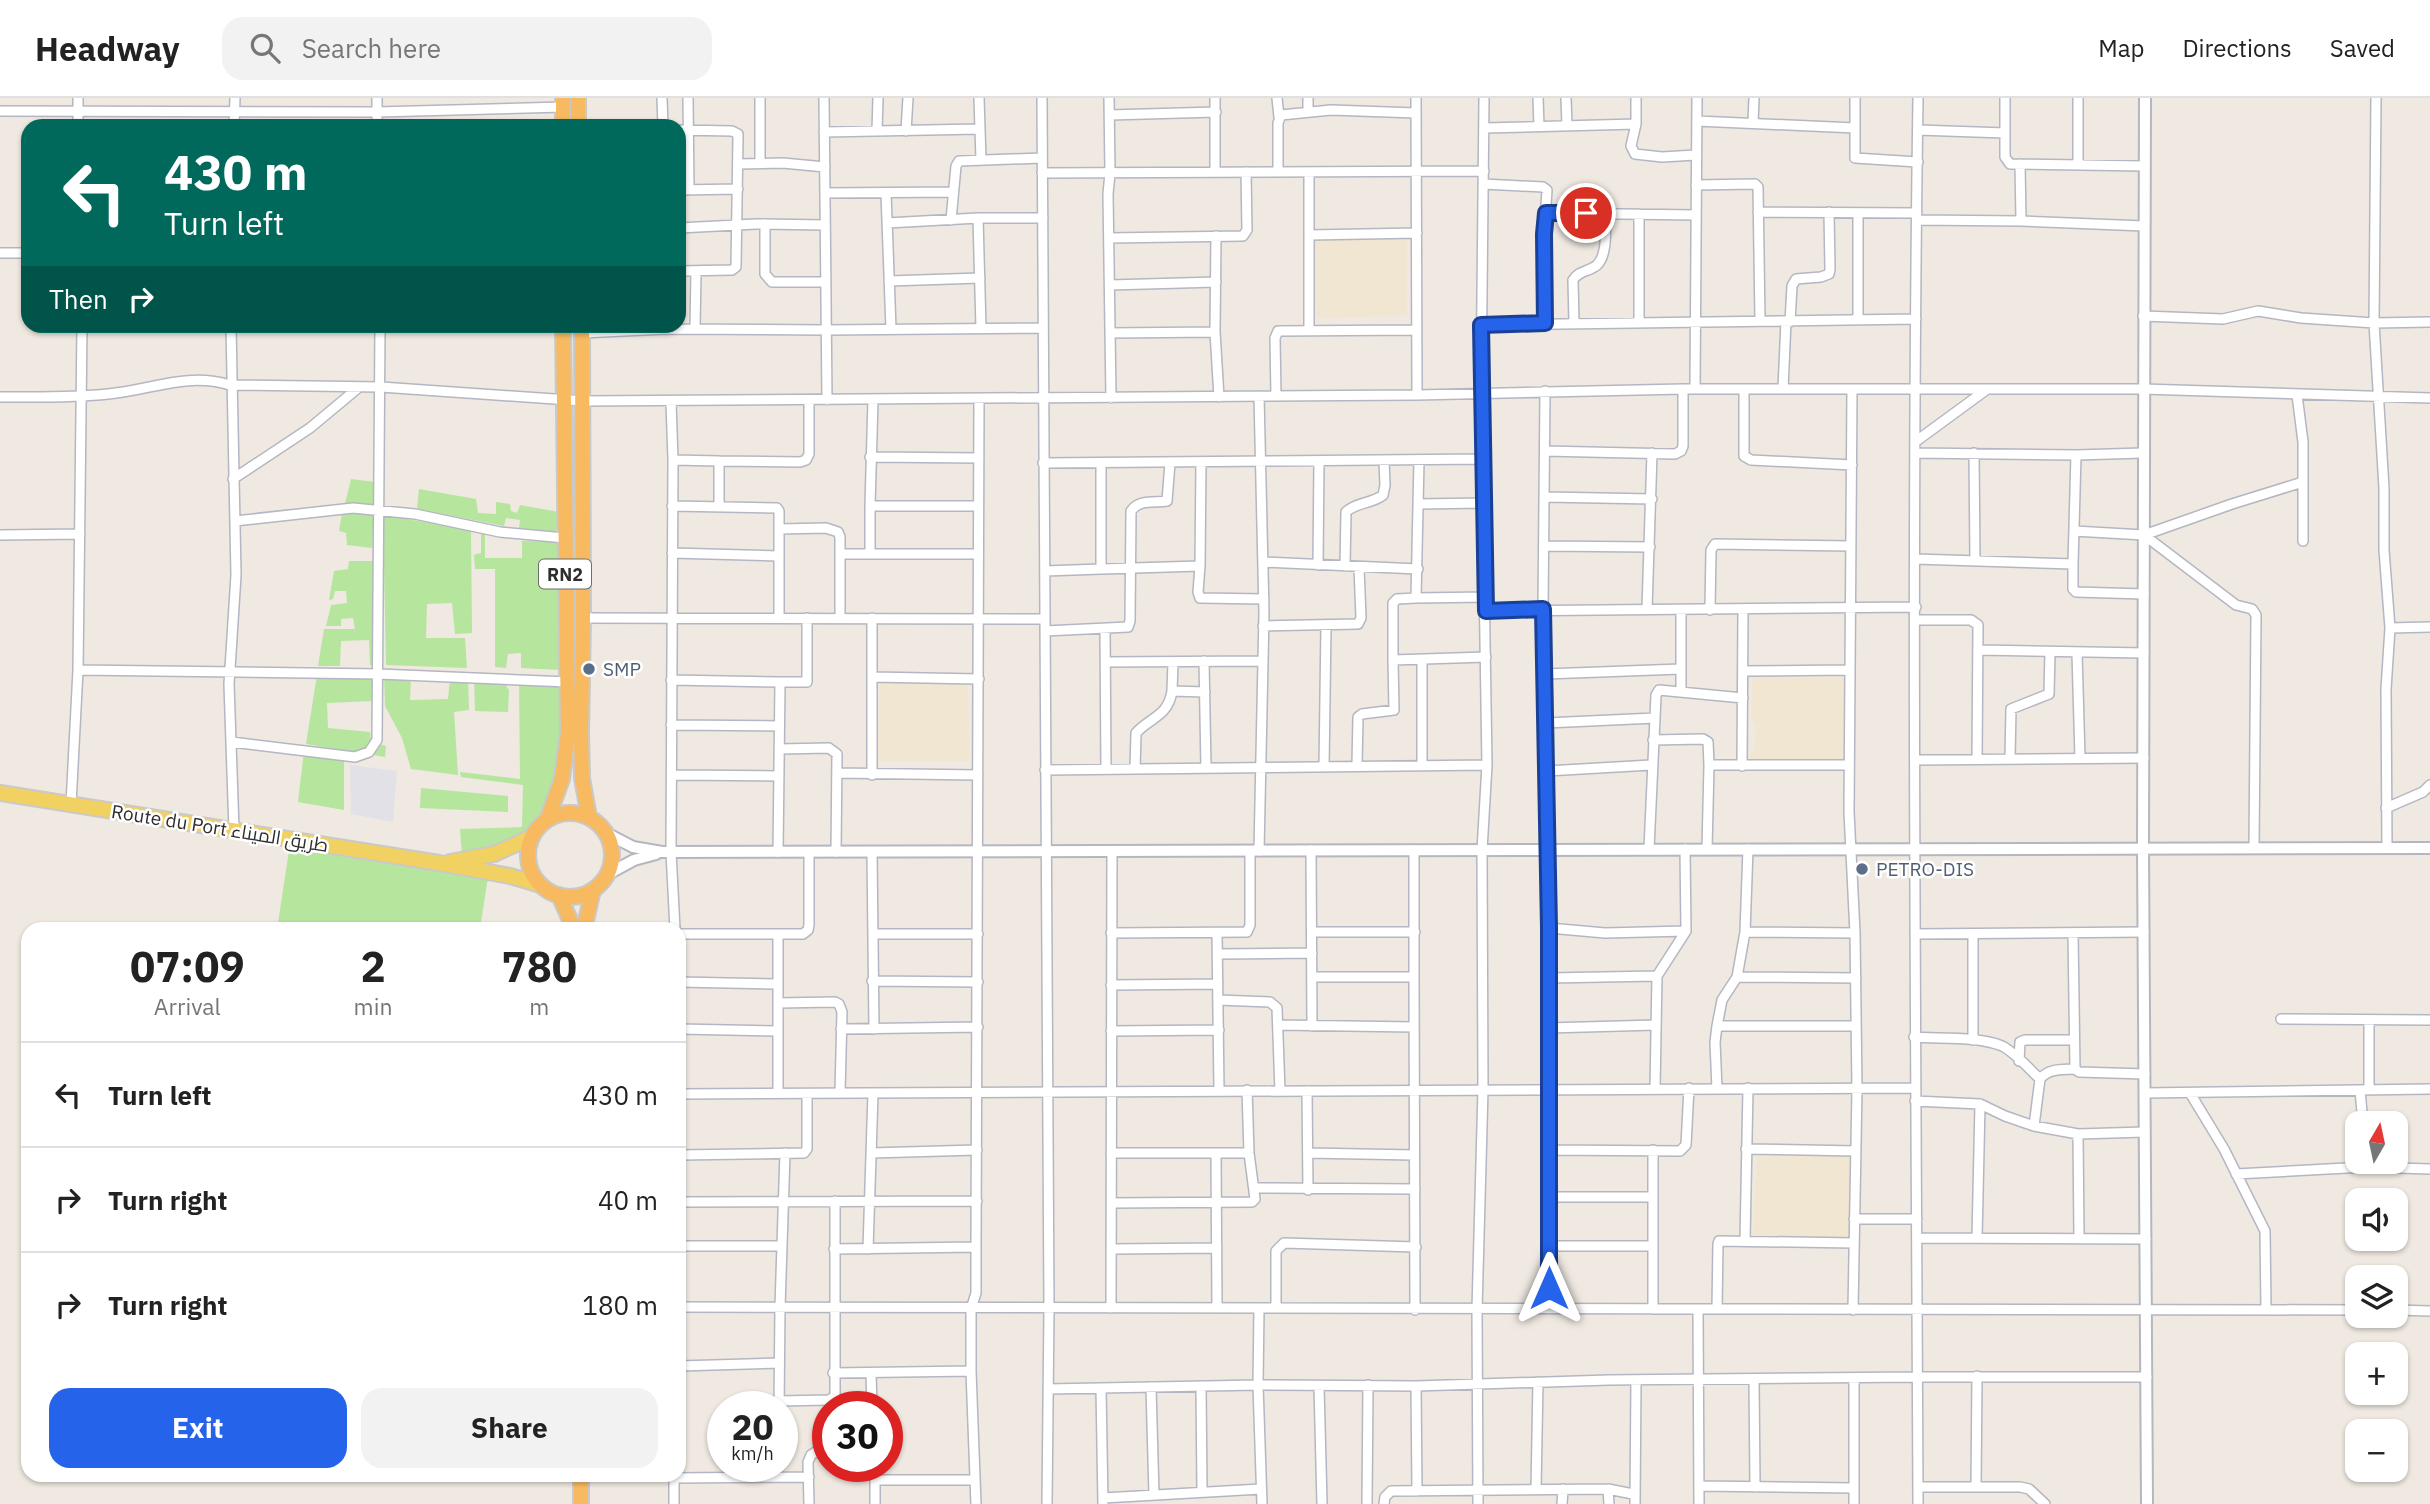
<!DOCTYPE html>
<meta charset="utf-8">
<style>
body{margin:0;font-family:"IBM Plex Sans",Cairo,sans-serif;background:#f2f2f2;color:#222;height:100vh;display:flex;flex-direction:column;font-size:26px;white-space:nowrap}
*{box-sizing:border-box;margin:0}
p{font-size:23px;color:#767676}
.icon{flex:none;width:38px;height:38px;fill:none;stroke:currentColor;stroke-width:2;stroke-linecap:round;stroke-linejoin:round}
.map{position:relative;flex:1;overflow:hidden}
.side{position:absolute;left:21px;top:824px;width:665px;height:560px;display:flex;flex-direction:column;background:#fff;border-radius:21px;box-shadow:0 2px 5px #0004}
.side>*{flex:none}
.banner{position:absolute;left:21px;top:21px;width:665px;height:214px;border-radius:21px;box-shadow:0 2px 5px #0004;background:#00695c;color:#fff;overflow:hidden}
.needle{width:46px;rotate:9deg}
.tools{position:absolute;left:2345px;top:1013px;display:grid;gap:14px}
.tools a{display:grid;place-items:center;width:63px;height:63px;border-radius:14px;background:#fff;box-shadow:0 2px 5px #0004;font-size:35px}
.speed{position:absolute;left:707px;top:1293px;display:flex;gap:14px;font-size:35px;font-weight:700;text-align:center}
.speed>*{display:grid;place-content:center;width:91px;height:91px;border-radius:50%;background:#fff;box-shadow:0 2px 5px #0004;line-height:1}
.speed small{font-size:18px;font-weight:400}
.speed .limit{border:10px solid #d22;background:#fff;color:#111}
.pin{position:absolute;display:grid;place-items:center;width:60px;height:60px;color:#fff;margin:-30px;border:4px solid #fff;border-radius:50%;box-shadow:0 2px 7px #0007}
.me{position:absolute;width:77px;margin:-38px;rotate:0deg;stroke-linejoin:round;filter:drop-shadow(0 0 5px #0008)}
.turn{display:flex;align-items:center;gap:24px;height:147px;padding:0 28px;font-size:32px}
.turn .icon{width:91px;height:91px;stroke-width:2.5}
.turn b{display:block;font-size:49px;line-height:60px}
.then{display:flex;align-items:center;height:66px;padding:0 28px;background:#0003;gap:14px;font-size:26px}
.eta{display:flex;justify-content:space-evenly;align-items:center;height:119px;text-align:center}
.eta b{font-size:42px;font-weight:800;line-height:49px}
.button{display:flex;gap:14px;margin-top:auto;padding:14px 28px}
.button a{flex:1;height:80px;border-radius:21px;background:#2563eb;color:#fff;font-size:28px;font-weight:800;line-height:80px;text-align:center}
.button a+a{background:#f2f2f2;color:#222}
ul{padding:0;list-style:none}
li{display:flex;align-items:center;gap:21px;height:105px;padding:0 28px;border-top:2px solid #e0e0e0}
li div{flex:1}
li b{display:block;font-size:26px}
li em{font-style:normal}
header{display:flex;align-items:center;gap:42px;box-sizing:border-box;height:98px;padding:0 35px;background:#fff;border-bottom:2px solid #e0e0e0}
header strong{font-size:33px}
nav{display:flex;gap:38px;margin-inline-start:auto;font-size:24px}
.search{width:490px;height:63px;background:#f2f2f2;display:flex;align-items:center;gap:18px;box-sizing:border-box;padding:0 24px;border-radius:21px;color:#767676;font-size:26px}
.map>svg:first-child{display:block}
.industrial{fill:#e3e1e8}
.education{fill:#f0e6d1}
.green{fill:#b6e59e}
.lines{fill:none;stroke-linecap:round;stroke-linejoin:round}
.minor-casing{stroke:#b4b7c1;stroke-width:12}
.tertiary-casing{stroke:#b4b7c1;stroke-width:14}
.primary-casing{stroke:#c9c9c9;stroke-width:18}
.trunk-casing{stroke:#c9c9c9;stroke-width:18}
.minor{stroke:#fff;stroke-width:9}
.tertiary{stroke:#fff;stroke-width:10}
.primary{stroke:#f2d163;stroke-width:14}
.trunk{stroke:#f8ba60;stroke-width:14}
.route-casing{stroke:#184099;stroke-width:18}
.route{stroke:#2563eb;stroke-width:12}
.service-dot{fill:#5c6f8a;stroke:#fff;stroke-width:2.5}
.labels{text-anchor:middle;dominant-baseline:central;stroke-width:5;stroke-linejoin:round;paint-order:stroke}
.shield{fill:#fff;stroke:#6d6d6d;stroke-width:2}
.shield-label{font-size:18px;font-weight:bold;fill:#2e2e2e}
.service-label{font-size:19px;fill:#4e5e75;stroke:#fff;text-anchor:start}
.street-label{font-size:19px;fill:#2e2e2e;stroke:#fff}
</style>
<header>
<strong>Headway</strong>
<div class="search"><svg class="icon" aria-label="search" viewBox="0 0 24 24"><circle cx="10" cy="10" r="6"/><path d="M15 15l6 6"/></svg>Search here</div>
<nav><a>Map</a><a>Directions</a><a>Saved</a></nav>
</header>
<div class="map">
<svg width="2430" height="1406" viewBox="0 0 2430 1406">
<rect width="100%" height="100%" fill="#efe9e1"/>
<path class="industrial" d="M350,667L397,673L393,724L351,716Z"/>
<path class="education" d="M1407,138V218L1317,220L1311,139Z
M1753,579L1848,580L1847,665H1751L1750,656L1755,651L1756,628L1751,620Z
M880,583L968,586L969,663H877Z
M1853,1056L1854,1143L1752,1147L1757,1058Z"/>
<path class="green" d="M351,381L375,384L374,408L345,406Z
M419,391L476,401L478,415L496,416V404L510,406L511,413L517,415L520,407L559,414L556,434L519,430L520,422L506,420L504,428L417,411Z
M342,415H374L372,450L347,447L346,435L339,433Z
M383,417L471,432L472,535L455,536L452,505L427,506L426,540H465L467,570L386,567Z
M481,434H485V460H522V443L559,444L561,572L521,570V555L508,556L506,570L495,569V471H475L474,457L481,455Z
M349,463H374L376,567H370L369,542L341,543L340,568H318L324,531H355L353,520L341,521V528H326L331,507L347,505L346,493H335L333,501L329,502L334,473L348,471Z
M317,577H376L374,603L327,605L328,630L370,634L371,644L386,648L385,659L306,646Z
M384,578L411,580L410,602L448,601L450,581H468L469,612L454,614L458,677L411,671L402,640L385,608Z
M519,580L562,583C560,622 564,716 524,736C505,746 482,750 462,757L460,731L522,729L523,687L461,679L460,674L520,681Z
M474,581H502L509,592L508,614L475,613Z
M304,653L344,661V712L298,704Z
M421,690L508,698V714L420,710Z
M290,746L488,779L480,831H317L278,825Z"/>
<g class="lines">
<defs>
<path id="minor" d="M78,0V28
M377,0V28
M662,0L663,28
M688,0L689,92
M760,0V65
M824,0L827,302
M979,0L981,62
M1042,0L1049,1210L1047,1406
M1109,0L1110,75L1108,96L1111,300
M1277,0L1279,19
M1416,0L1417,297
M1538,0L1539,28
M1566,0L1567,27
M1636,0V26L1631,48L1635,56L1662,59L1696,57
M2078,0V67
M2376,0L2374,225L2384,390V452L2390,530L2386,591L2387,750
M0,13L377,14L563,9
M1308,14V0
M1110,17L1216,14
M1697,23L1855,30V0
M1753,25L1754,0
M234,28L235,0
M1484,30L1636,26
M1855,30V60L1918,64
M679,32L732,33L738,36V39L736,169L732,172L679,173
M1918,32L2005,35V59L2010,66L2145,68
M877,33L878,0
M906,33L908,0
M824,34L979,31
M2005,35V0
M738,66L783,65L825,69
M2020,66L2021,123
M1215,74V0
M1278,74V25L1281,17L1331,12L1416,15
M1042,75L1484,73
M1484,86L1543,89L1547,92L1544,136L1545,225
M1696,87L1755,86L1758,89L1760,223
M679,92L738,91
M825,95L953,94
M886,95L891,231
M1758,114L1917,115
M1546,115L1696,117
M1858,115V222
M978,120L981,230
M951,122L956,68L959,63L1042,60
M1917,122L2021,123L2144,128
M887,125L978,120H1043
M765,126V176L772,184H826
M679,130L756,126L825,127
M1309,137L1417,135
M1216,138L1215,234L1219,299
M1109,140L1243,138L1247,132L1246,74
M0,155H28
M889,183L980,180
M1110,187L1216,184
M2143,218L2223,221L2258,213L2301,220L2374,225L2430,224
M1639,224V116
M1790,224L1792,188L1796,181L1821,179L1829,176L1830,171L1829,114
M1574,225L1573,182C1579,172 1589,174 1597,167C1608,157 1605,129 1606,116
M1481,227L1916,221
M231,228L236,477L229,586L234,732
M666,228V231L826,232L1043,230
M695,230L696,173
M1309,233V74
M582,235L666,231
M1110,235L1215,234
M1695,291L1697,0
M1744,291V358L1751,362L1852,367
M1783,291L1786,223
M1852,291L1849,714L1855,835L1857,991L1853,1212
M1545,293L1543,511L1549,830V1211
M1259,298L1264,515L1259,753
M1276,298L1275,240L1278,233L1417,232
M0,299C36,299 72,300 108,296C152,292 186,274 230,287L381,289L583,303L1417,297L1683,291H2143L2430,300
M873,302L870,408H977
M671,304L673,362L671,754L675,831
M1915,344L1986,292
M1545,353L1675,356L1681,353L1683,348V291
M1915,355L2076,357L2143,355
M1974,355L1975,463
M870,359L979,360
M673,362L719,363
M1419,362L1416,500L1486,499
M1043,365L1483,361
M233,381L310,330L358,290
M2303,384V443
M1545,399L1652,401
M1418,406L1484,405
M672,408L777,410L779,413V520
M719,408V363L800,364L806,362L809,356V302
M870,408V456
M235,423L353,410L415,416L500,434L565,440
M779,431L826,430L838,434L840,439V520
M2074,433L2144,437L2232,406L2303,384V344L2297,297
M0,437L80,436
M2144,437L2236,507L2252,511L2256,517L2254,750
M1544,448L1650,449
M672,455L779,458
M840,456H978
M1915,461L2073,466V491L2076,494L2144,496
M1263,464L1418,471
M2073,466L2076,357
M1318,467L1319,363
M1200,468L1198,494L1200,500L1264,501
M1345,468L1346,414C1356,404 1372,406 1383,397L1385,387L1384,362
M1101,471L1200,468L1201,364
M1045,473L1101,471V365
M1416,500L1397,501L1393,505V562L1486,559
M1647,511L1652,355
M1710,512L1711,452L1715,446L1851,448
M1486,513L1916,509
M583,520L1045,521
M1916,522H1971L1978,527L1977,661
M1263,528L1358,526L1361,520L1359,469
M2390,530L2430,529
M1105,531L1106,671
M1045,533L1128,529L1130,523L1131,413C1139,401 1155,405 1167,403L1170,365
M1979,552L2144,555
M2077,555L2080,660
M1422,562V667
M1204,563L1206,670
M1106,564L1262,563
M1173,564L1172,593L1205,594
M78,572L379,576L568,584
M1744,573L1849,572
M1545,576L1681,571
M872,579L979,581
M671,582L780,584
M1681,594V512
M1546,625L1655,620L1656,597L1659,592L1743,600
M671,627L779,628
M1653,642L1703,641L1708,644L1709,667L1707,751
M232,644L355,659L369,654L377,642L380,228
M779,651L829,650L837,656L836,754
M2010,660L2011,611L2049,596L2050,554
M1915,662L2144,660
M1709,667H1849
M1357,668L1358,619L1362,616L1394,612L1393,562
M1742,668L1743,512
M1324,669L1326,528
M1135,671L1136,635C1150,619 1168,619 1172,593
M1045,672L1487,667
M1547,673L1651,667
M838,675L978,677
M672,677L779,678
M872,677V520
M71,706L78,572L82,228
M2386,710L2423,694L2430,687
M1649,751L1655,620
M1748,751L1745,834L1855,835
M1311,752L1312,928
M778,754L780,584H807V520
M872,754L874,931
M1549,830L1605,835L1686,833
M1312,834H1415
M1111,835L1247,834L1250,827V753
M1217,835L1219,993
M2073,835L2075,971L2079,974L2145,976
M679,836H803L808,832L809,827V754
M873,836H978
M1916,836L2144,834
M1973,836V942
M1218,856L1312,855
M1312,879H1414V752
M1414,879L1415,1212
M1737,879L1856,880
M1549,880L1657,878
M872,883L978,884
M679,884L778,886
M1111,887L1218,886
M1218,902L1270,904L1277,910L1280,993
M778,905L835,904L839,906L842,914L840,995
M2281,921L2430,922
M2369,923V992
M1278,927L1414,929
M1717,928H1856
M1548,930L1656,927
M679,931L778,933
M841,931L978,929
M1111,933L1219,932
M1914,939C1939,941 1980,938 2002,948C2016,955 2029,971 2040,981
M2019,963L2020,944L2025,942H2073
M1655,991L1657,878L1686,833L1685,751
M1717,991L1715,944L1717,928L1722,902L1737,879L1745,834
M2360,992L2363,1026
M1307,993L1308,1092
M778,995V837
M2145,995L2430,991
M2190,995L2224,1051L2265,1133L2266,1212
M679,996L1915,990
M1915,1003L1980,1006L2005,1018L2034,1028L2078,1036L2145,1034
M2034,1028L2040,981C2049,970 2062,972 2075,971
M2078,1036L2079,1140
M1746,1051L1856,1053
M1549,1052L1680,1053L1686,1047L1689,990
M1653,1052V1211
M871,1055L977,1052
M1111,1055H1249
M1308,1055L1414,1057
M1216,1056L1217,1210
M679,1057L804,1055L807,1051V996
M2236,1076L2365,1069L2430,1071
M1255,1090L1415,1091
M1549,1099H1653
M679,1104L977,1103
M1111,1105L1252,1104L1255,1101L1249,1055L1247,992
M1854,1121H1917
M1917,1140L2146,1141
M1977,1140L1980,1006
M1745,1143L1748,990
M679,1148H781
M1549,1148H1653
M834,1151L976,1149
M868,1151L873,995
M1111,1151L1217,1150
M679,1209L2357,1212
M1111,1210L1112,753
M1259,1210L1258,1287L1262,1406
M1276,1210V1153L1284,1145L1416,1149
M1698,1211L1699,1406
M1717,1211L1718,1146L1719,1143L1854,1145
M2396,1212L2430,1213
M679,1268L779,1265
M833,1275L971,1273
M871,1275L872,1309
M1754,1281L1755,1389
M1201,1288L1202,1394
M1319,1288L1322,1406
M1416,1288L1417,1393
M1151,1289L1154,1397
M1101,1290L1103,1406
M1048,1291L1258,1287L1416,1288L1609,1282L1916,1279H2147
M779,1303L829,1302L835,1298V1103
M779,1309L780,1209L785,1055
M875,1368V1406
M674,1377V1406
M674,1380L809,1379
M875,1382H975
M1699,1388L1853,1390
M1918,1389H2020L2029,1391L2045,1406
M1976,1389L1977,1278
M1536,1391L1538,1284
M1608,1391L1609,1406
M1103,1400L1261,1391
M809,1406L808,1364L811,1357L817,1353H828
M976,1406L971,1273V1211L976,1195V1149L979,301
M1367,1406L1368,1287
M1384,1406L1385,1399L1391,1393L1608,1391L1633,1396
M1478,1406L1477,1212L1483,991L1482,752L1487,667L1481,294L1484,0
M1562,1406L1563,1391
M1635,1406L1636,1282
M1854,1406V1280
M1918,1406C1916,937 1911,469 1918,0"/>
<path id="tertiary" d="M2145,0L2143,750L2147,1406
M606,735L633,749L662,754L2430,750
M608,776L634,762L656,756"/>
<path id="primary" d="M0,695L439,765L510,778L541,787
M450,764L494,756L532,739"/>
<path id="trunk" d="M563,0V28
M578,0V28
M582,228L583,520L581,635L582,680L589,719
M528 757a42 42 0 1 1 84 0a42 42 0 1 1-84 0Z
M547,722L562,681L568,634L563,228
M559,797L574,831
M584,831L593,792
M581,1377V1406"/>
</defs>
<use href="#minor" class="minor-casing"/>
<use href="#tertiary" class="tertiary-casing"/>
<use href="#primary" class="primary-casing"/>
<use href="#trunk" class="trunk-casing"/>
<use href="#minor" class="minor"/>
<use href="#tertiary" class="tertiary"/>
<use href="#primary" class="primary"/>
<use href="#trunk" class="trunk"/>
</g>
<g class="lines">
<defs>
<path id="route" d="M1549,1190V830L1543,511L1486,513L1481,227L1545,225L1544,136L1546,115H1586"/>
</defs>
<use href="#route" class="route-casing"/>
<use href="#route" class="route"/>
</g>
<g class="service-dot">
<circle cx="589" cy="571" r="7"/>
<circle cx="1862" cy="771" r="7"/>
</g>
<g class="labels">
<rect class="shield" x="539" y="461.5" width="52" height="29" rx="5"/>
<g class="shield-label">
<text x="565" y="476">RN2</text>
</g>
<g class="service-label">
<text x="603" y="571">SMP</text>
<text x="1876" y="771">PETRO-DIS</text>
</g>
<g class="street-label">
<text transform="translate(220 730) rotate(9)">Route du Port طريق الميناء</text>
</g>
</g>
</svg>
<div class="tools">
<a><svg class="needle" viewBox="-14 -14 28 28"><path d="M0-13l5 13h-10z" fill="#e53935"/><path d="M0 13l5-13h-10z" fill="#767676"/></svg></a>
<a><svg class="icon" aria-label="sound" viewBox="0 0 24 24"><path d="M4 9h4l5-4v14l-5-4H4zM17 9q2 3 0 6"/></svg></a>
<a><svg class="icon" aria-label="layers" viewBox="0 0 24 24"><path d="M12 4l9 5-9 5-9-5zM3 14l9 5 9-5"/></svg></a>
<a>+</a>
<a>−</a>
</div>
<div class="speed"><div>20<small>km/h</small></div><div class="limit">30</div></div>
<div class="pin" style="left:1586px;top:115px;background:#d93025"><svg class="icon" aria-label="arrive" viewBox="0 0 24 24"><path d="M6 21V4h12l-3 4 3 4H6"/></svg></div>
<svg class="me" style="left:1549px;top:1190px" viewBox="-20 -20 40 40"><path d="M0-17L14 15 0 8-14 15z" fill="#2563eb" stroke="#fff" stroke-width="4"/></svg>
<div class="banner">
<div class="turn"><svg class="icon" aria-label="left" viewBox="0 0 24 24"><path d="M17 20v-9H6M10 6l-5 5 5 5"/></svg><div><b>430 m</b>Turn left</div></div>
<div class="then">Then<svg class="icon" aria-label="right" viewBox="0 0 24 24"><path d="M7 20v-9h11M14 6l5 5-5 5"/></svg></div>
</div>
<section class="side">
<div class="eta">
<div><b>07:09</b><p>Arrival</p></div>
<div><b>2</b><p>min</p></div>
<div><b>780</b><p>m</p></div>
</div>
<ul>
<li><svg class="icon" aria-label="left" viewBox="0 0 24 24"><path d="M17 20v-9H6M10 6l-5 5 5 5"/></svg><div><b>Turn left</b></div><em>430 m</em></li>
<li><svg class="icon" aria-label="right" viewBox="0 0 24 24"><path d="M7 20v-9h11M14 6l5 5-5 5"/></svg><div><b>Turn right</b></div><em>40 m</em></li>
<li><svg class="icon" aria-label="right" viewBox="0 0 24 24"><path d="M7 20v-9h11M14 6l5 5-5 5"/></svg><div><b>Turn right</b></div><em>180 m</em></li>
</ul>
<div class="button"><a>Exit</a><a>Share</a></div>
</section>
</div>
